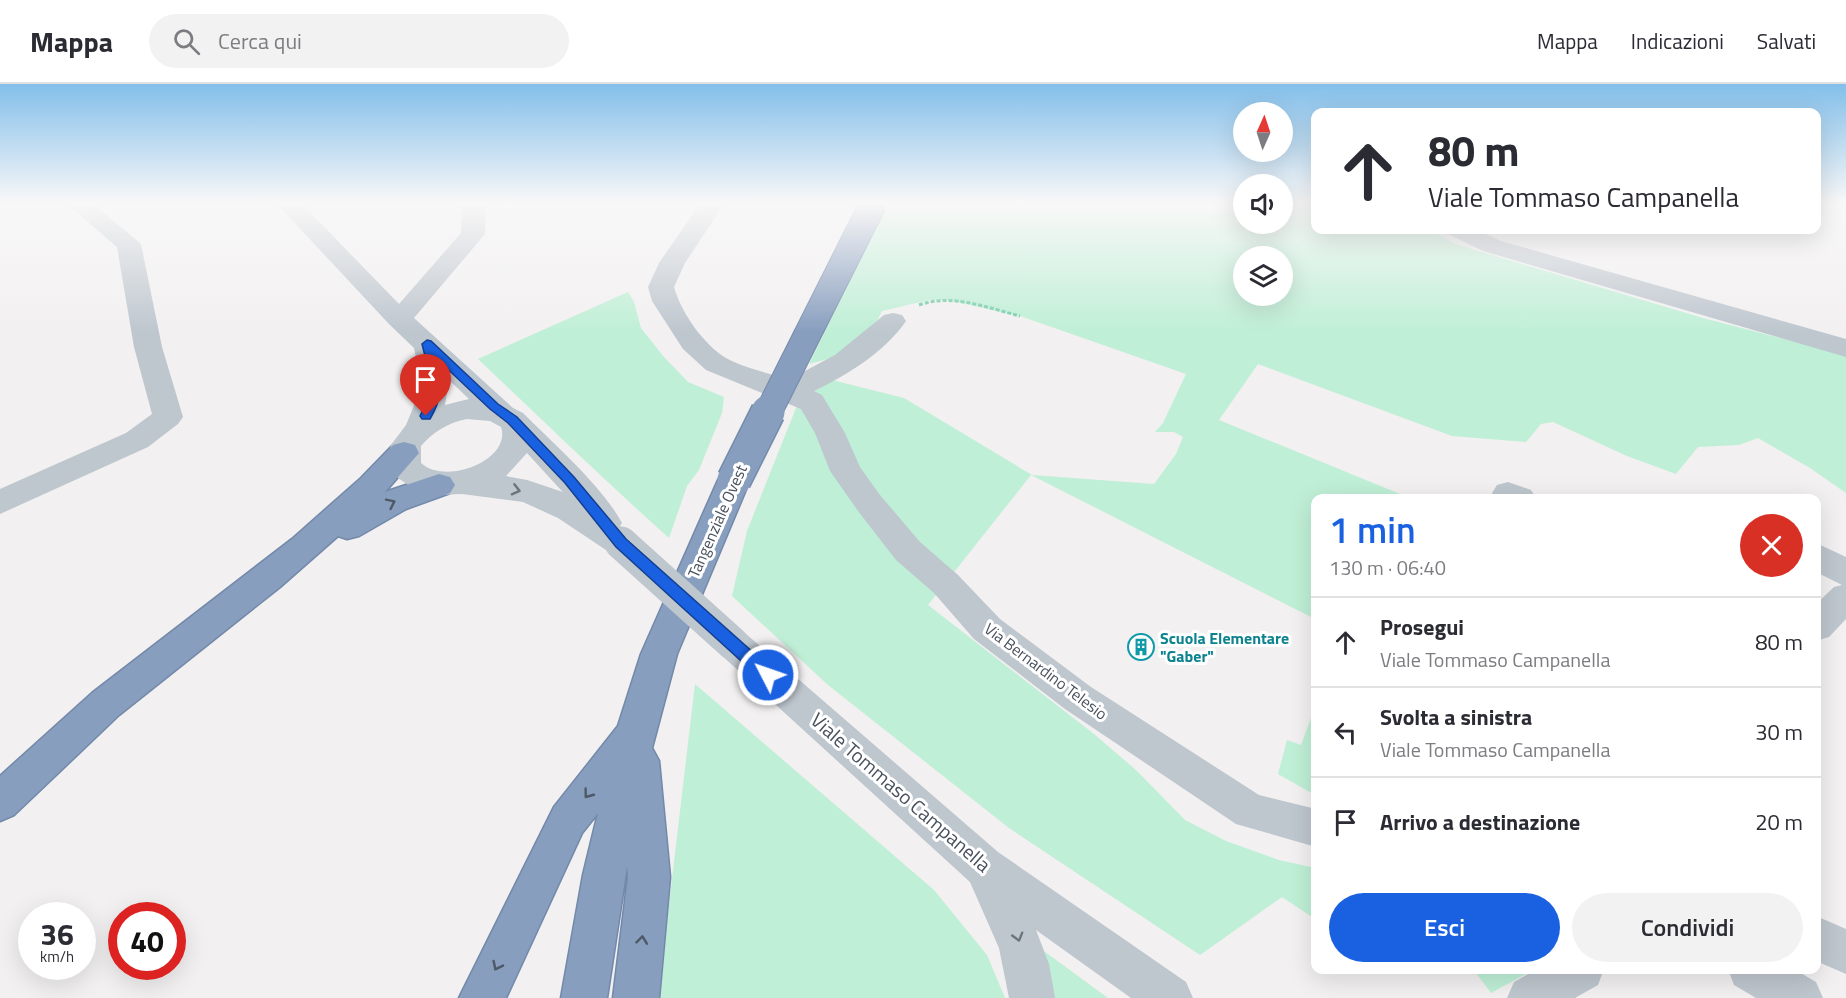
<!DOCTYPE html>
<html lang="it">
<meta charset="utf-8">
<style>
body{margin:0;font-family:"Titillium Web",sans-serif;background:#f2f2f3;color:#2b2b33;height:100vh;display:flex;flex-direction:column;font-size:22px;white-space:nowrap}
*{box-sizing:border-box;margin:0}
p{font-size:20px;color:#7c7c81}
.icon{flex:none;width:33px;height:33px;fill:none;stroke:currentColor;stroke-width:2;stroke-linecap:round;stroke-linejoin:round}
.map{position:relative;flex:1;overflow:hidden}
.details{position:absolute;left:1311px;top:410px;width:510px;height:480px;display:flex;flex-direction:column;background:#fff;border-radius:12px;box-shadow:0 6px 24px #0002}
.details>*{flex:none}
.hud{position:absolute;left:1311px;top:24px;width:510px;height:126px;border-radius:12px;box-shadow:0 6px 24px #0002;background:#fff;color:#2b2b33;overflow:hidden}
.needle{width:39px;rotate:3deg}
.tools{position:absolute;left:1233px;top:18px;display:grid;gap:12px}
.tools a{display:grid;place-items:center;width:60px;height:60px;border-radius:50%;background:#fff;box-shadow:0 6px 24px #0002;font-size:30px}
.speed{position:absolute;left:18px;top:818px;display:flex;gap:12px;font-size:30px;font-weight:700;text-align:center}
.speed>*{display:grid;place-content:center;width:78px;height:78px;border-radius:50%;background:#fff;box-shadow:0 6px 24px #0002;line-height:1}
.speed small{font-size:15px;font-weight:400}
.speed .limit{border:9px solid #d22;background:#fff;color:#111}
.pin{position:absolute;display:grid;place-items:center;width:51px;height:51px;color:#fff;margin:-62px -26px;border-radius:50% 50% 50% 0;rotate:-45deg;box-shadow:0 0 6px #0007}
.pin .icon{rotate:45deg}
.me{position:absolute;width:66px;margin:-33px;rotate:311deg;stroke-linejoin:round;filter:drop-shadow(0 0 4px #0008)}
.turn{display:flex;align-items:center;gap:21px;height:126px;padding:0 18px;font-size:27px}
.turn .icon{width:78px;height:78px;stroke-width:2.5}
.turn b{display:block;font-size:42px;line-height:51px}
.round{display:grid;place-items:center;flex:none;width:63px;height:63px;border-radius:32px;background:#f2f2f3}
.summary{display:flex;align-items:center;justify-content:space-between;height:102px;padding:0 18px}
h1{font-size:36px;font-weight:600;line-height:45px;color:#1a61e2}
.button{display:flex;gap:12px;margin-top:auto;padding:12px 18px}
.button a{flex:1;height:69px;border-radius:36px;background:#1a61e2;color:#fff;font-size:24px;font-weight:600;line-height:69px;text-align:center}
.button a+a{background:#f2f2f3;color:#2b2b33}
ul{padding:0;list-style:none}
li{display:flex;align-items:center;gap:18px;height:90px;padding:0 18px;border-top:2px solid #e1e1e2}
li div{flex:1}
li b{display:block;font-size:22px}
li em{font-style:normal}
header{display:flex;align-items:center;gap:36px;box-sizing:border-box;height:84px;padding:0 30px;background:#fff;border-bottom:2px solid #e1e1e2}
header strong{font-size:28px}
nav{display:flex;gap:33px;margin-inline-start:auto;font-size:21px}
.search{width:420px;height:54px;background:#f2f2f3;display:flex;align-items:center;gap:15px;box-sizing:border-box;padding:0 21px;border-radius:33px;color:#7c7c81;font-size:22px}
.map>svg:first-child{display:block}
.green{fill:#bfefd6;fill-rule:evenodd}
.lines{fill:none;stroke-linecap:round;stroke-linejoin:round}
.highway-casing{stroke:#7389aa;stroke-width:3}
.path{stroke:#77cdaa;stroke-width:3;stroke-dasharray:4 2;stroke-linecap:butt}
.minor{fill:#bec6ce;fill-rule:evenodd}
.highway{fill:#889ebe;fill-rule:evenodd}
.highway-bridge-far1-casing{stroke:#7389aa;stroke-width:28;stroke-linecap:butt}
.highway-bridge-casing{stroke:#7389aa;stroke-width:36;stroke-linecap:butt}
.minor-bridge{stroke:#bec6ce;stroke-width:33}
.highway-bridge-far1{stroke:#889ebe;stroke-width:26}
.highway-bridge{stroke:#889ebe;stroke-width:33}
.oneway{stroke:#6b747f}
.oneway2{stroke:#4e5967}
.route{fill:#1a61e2;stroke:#113f93;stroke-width:1.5}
.labels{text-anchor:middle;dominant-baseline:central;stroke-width:6;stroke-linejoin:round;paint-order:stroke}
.street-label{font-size:16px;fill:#48515d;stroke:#fff}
.culture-label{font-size:16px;font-weight:bold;fill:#0d838f;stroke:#fff;text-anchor:start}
.near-street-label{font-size:20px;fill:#48515d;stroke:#fff}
</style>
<header>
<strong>Mappa</strong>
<div class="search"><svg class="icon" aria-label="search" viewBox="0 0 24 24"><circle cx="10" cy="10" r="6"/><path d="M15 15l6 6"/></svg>Cerca qui</div>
<nav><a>Mappa</a><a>Indicazioni</a><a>Salvati</a></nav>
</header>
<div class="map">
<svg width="1846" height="914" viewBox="0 0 1846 914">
<rect width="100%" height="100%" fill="#f2f0f0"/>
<path class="green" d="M887,120H1243L1244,140H1282L1283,120H1315L1316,146H1430L1455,160L1703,234L1846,271V409L1810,384L1758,354L1739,361L1698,363L1676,390L1627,372L1553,338L1541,340L1526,358L1452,352L1258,280L1219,336L1400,410L1399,414H1316L1315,535L1031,391L928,521L1094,650L1137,687L1185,736L1226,757L1279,776L1315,784V835L1282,813L1200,871L1009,744L828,601L732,512L747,447L802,309L832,296L904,314L1032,391L1154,400L1176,370L1183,353L1174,348H1155L1163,339L1186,290L1020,232L947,216H929L882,227L876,239L835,273L809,280ZM1244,172H1282V212H1244Z
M628,208L634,218L641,244L663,272L688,298L724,313L722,329L699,386L687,402L669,454C604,396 541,335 478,275Z
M695,600L934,806L987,871L1005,914H658Z
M1315,623V711L1278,690L1287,656L1301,661Z
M1041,865L1108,914H1052Z
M1473,885H1535L1491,909Z"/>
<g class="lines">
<defs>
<path id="highway" d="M404,358L415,361L419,369L385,408L439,390L450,393L455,401L450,409L406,425L359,452L347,455L338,452L280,503L119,631L14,731L0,737V692L92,609L292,455L361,394L393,361Z
M734,385L745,388L750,396L677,570L652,664L659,677L670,793L659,914H613L628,793L627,782L607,914H561L583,791L598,729L582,749L506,914H459L554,723L618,642L641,570L718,396L723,388Z"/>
</defs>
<use href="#highway" class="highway-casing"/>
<path class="path" d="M919,221C952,209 988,224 1020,232"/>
<path class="minor" d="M67,120H93L141,160L162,263L183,333L178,340L148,363L0,430V405L126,349L152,330L134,263L117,163Z
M277,120H302L399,220L461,149L462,120H486L485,150L414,234L513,324L523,329C554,360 602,402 622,439L620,442L633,450L638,459L633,468L621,471L609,468L558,434L523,418L462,410L437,411L414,405L398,394L390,379L389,370L391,361L406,341L418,312L420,295L414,264L389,240ZM449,296L469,315L445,321ZM467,335L490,337L501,343C512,376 446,402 421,379V362C433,348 449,338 467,335ZM527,369L559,404L563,408L527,396L506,392Z
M700,120H724L685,179L674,203C681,228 703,260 726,274C744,284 769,289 788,296L835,271L884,231L893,229L902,231L906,237C885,268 847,291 814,307L822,311L845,349L860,383L880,411L920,458L958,491L1000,535L1091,603L1259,711L1316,725V763L1236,740L1065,625L974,555L934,509L896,476L858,427L830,387L815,349L801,325L706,286L683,265L652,217L648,203L659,179Z
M1447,146H1477L1501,157L1846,255V273L1483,167L1450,151Z
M1508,398L1531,406L1536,414H1495L1492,409L1497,401Z
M1816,459L1846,473V535L1829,553L1816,557V520L1834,503L1842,501L1816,488Z
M732,544L745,549L998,768L1186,898L1193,914H1131L1036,846L1049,880L1055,914H1009L999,864L970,798L719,569L714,559L719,549Z
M1816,832L1846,845V890L1816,877Z
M1537,885H1604L1598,901L1575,914H1507L1514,898Z
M1728,885H1794L1816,898L1823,914H1756L1734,901Z"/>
<use href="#highway" class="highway"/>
<defs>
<path id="highway-bridge-far1" d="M768,329L873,120"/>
<path id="highway-bridge" d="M734,396L768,328"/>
</defs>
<use href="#highway-bridge-far1" class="highway-bridge-far1-casing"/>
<use href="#highway-bridge" class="highway-bridge-casing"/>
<path class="minor-bridge" d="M621,459L732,559"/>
<use href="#highway-bridge-far1" class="highway-bridge-far1"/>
<use href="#highway-bridge" class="highway-bridge"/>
</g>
<defs><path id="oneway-chevron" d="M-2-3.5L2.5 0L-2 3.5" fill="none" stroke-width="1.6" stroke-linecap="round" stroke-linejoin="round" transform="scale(1.5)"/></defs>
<g class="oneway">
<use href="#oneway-chevron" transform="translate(516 406) rotate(14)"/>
<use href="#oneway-chevron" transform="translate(1018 853) rotate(74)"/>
</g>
<g class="oneway2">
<use href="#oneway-chevron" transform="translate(391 419) rotate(-26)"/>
<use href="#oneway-chevron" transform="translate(588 710) rotate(127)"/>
<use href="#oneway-chevron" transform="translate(642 856) rotate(-83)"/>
<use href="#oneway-chevron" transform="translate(497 882) rotate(116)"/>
</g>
<linearGradient id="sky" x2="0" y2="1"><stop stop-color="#83bfea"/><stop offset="0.48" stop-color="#f9f8f8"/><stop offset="1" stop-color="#f9f8f8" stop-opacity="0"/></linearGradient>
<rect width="1846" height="248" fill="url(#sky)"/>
<path class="route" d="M427,256L431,257L498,320L517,333L574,393L626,455L773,586L775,591L773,596L768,597L762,596L616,463L565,399L508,339L490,325L437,275C443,298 442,315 430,335H422L420,332C433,307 429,286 422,260Z"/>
<defs>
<symbol id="building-ring" viewBox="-11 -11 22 22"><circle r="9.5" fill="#fff" stroke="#0f9aa8" stroke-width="1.5"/><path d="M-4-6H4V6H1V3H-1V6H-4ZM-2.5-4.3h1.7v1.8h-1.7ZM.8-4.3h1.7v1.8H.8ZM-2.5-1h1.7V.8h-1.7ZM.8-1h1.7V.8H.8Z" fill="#0f9aa8"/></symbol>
</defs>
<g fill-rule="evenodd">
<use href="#building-ring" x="1126" y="548" width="30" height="30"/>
</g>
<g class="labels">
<g class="street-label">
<text transform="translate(717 437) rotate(-66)">Tangenziale Ovest</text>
<text transform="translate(1046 587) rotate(37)">Via Bernardino Telesio</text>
</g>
<g class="culture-label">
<text x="1160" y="554">Scuola Elementare<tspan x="1160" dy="18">"Gaber"</tspan></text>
</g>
<g class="near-street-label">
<text transform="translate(901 708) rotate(41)">Viale Tommaso Campanella</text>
</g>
</g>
</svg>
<div class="tools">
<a><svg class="needle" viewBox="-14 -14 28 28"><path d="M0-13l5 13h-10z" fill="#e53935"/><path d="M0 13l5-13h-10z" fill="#7c7c81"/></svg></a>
<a><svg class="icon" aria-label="sound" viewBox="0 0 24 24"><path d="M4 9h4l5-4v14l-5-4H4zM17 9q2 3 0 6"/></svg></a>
<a><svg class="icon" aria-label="layers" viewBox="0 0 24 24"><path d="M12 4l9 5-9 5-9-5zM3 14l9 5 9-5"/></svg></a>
</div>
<div class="speed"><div>36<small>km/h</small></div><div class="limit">40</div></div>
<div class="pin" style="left:426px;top:332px;background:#d93025"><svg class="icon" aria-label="arrive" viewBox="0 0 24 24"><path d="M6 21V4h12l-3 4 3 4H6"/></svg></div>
<svg class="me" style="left:768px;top:591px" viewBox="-20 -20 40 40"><circle r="17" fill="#1a61e2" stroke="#fff" stroke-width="3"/><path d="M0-11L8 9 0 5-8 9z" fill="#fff"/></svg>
<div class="hud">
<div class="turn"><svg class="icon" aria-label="ahead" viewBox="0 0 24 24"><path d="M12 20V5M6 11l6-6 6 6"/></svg><div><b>80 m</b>Viale Tommaso Campanella</div></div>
</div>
<section class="details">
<div class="summary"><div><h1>1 min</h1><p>130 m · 06:40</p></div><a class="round" style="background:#d93025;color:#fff"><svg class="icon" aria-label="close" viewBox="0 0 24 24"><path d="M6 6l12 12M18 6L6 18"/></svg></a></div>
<ul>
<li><svg class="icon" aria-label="ahead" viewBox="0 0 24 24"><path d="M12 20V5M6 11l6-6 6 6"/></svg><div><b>Prosegui</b><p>Viale Tommaso Campanella</p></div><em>80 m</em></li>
<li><svg class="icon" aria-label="left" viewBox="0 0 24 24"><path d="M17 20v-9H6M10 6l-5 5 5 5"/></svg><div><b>Svolta a sinistra</b><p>Viale Tommaso Campanella</p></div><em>30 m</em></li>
<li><svg class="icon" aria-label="arrive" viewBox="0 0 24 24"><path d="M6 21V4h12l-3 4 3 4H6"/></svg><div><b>Arrivo a destinazione</b></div><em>20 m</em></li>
</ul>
<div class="button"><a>Esci</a><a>Condividi</a></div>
</section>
</div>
